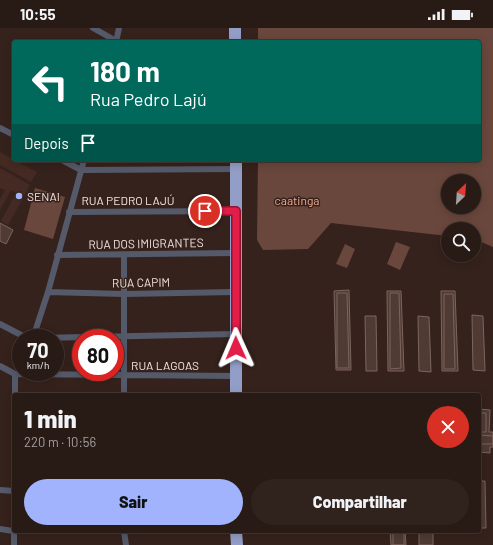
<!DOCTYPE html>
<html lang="pt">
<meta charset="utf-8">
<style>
body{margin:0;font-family:Barlow,sans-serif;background:#30231e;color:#f1f3f6;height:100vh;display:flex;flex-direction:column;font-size:15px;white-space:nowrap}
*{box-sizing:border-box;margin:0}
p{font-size:13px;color:#a5a1a0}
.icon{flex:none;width:22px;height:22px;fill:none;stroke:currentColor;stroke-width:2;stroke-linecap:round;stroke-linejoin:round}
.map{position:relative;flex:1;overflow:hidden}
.drawer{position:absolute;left:12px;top:365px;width:469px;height:140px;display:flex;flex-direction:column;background:#281a15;border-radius:4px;box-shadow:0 2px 10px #0003,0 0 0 1px #443834}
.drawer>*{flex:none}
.top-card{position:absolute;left:12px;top:12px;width:469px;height:122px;border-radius:4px;box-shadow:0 2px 10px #0003,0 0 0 1px #443834;background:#00695c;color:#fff;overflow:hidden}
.needle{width:26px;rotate:25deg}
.tools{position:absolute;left:441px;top:146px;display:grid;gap:8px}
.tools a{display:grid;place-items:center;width:40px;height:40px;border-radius:50%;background:#281a15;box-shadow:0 2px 10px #0003,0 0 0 1px #443834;font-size:20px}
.speed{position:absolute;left:12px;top:301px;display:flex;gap:8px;font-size:20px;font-weight:700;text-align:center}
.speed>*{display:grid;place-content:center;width:52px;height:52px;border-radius:50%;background:#281a15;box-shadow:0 2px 10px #0003,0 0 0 1px #443834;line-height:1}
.speed small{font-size:10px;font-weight:400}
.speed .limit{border:6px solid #d22;background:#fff;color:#111}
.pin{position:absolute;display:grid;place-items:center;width:34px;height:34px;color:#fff;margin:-17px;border:2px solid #fff;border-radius:50%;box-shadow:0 1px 4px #0007}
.me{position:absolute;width:44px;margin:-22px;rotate:359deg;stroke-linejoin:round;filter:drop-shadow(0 0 3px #0008)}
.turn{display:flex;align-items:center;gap:14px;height:84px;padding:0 12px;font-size:18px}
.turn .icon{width:52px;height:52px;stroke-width:2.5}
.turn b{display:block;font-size:28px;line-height:34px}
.then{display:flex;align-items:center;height:38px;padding:0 12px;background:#0003;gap:8px;font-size:15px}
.round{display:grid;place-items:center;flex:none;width:42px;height:42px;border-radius:21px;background:#30231e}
.head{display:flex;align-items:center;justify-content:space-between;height:68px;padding:0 12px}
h1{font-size:24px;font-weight:800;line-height:30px}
.button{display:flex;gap:8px;margin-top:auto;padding:8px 12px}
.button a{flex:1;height:46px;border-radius:24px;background:#a1b3fd;color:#111;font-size:16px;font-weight:800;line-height:46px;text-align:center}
.button a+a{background:#30231e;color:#f1f3f6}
.status{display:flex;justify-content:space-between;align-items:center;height:28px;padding:0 20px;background:#281a15;direction:ltr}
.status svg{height:11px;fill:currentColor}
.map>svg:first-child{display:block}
.built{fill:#442a22}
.green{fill:#6a473c;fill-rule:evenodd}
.building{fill:#503b34;stroke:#7c655d}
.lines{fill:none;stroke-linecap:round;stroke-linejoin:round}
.street{stroke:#555a6b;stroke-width:6}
.highway{stroke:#939ec8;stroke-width:12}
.route-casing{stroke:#92132f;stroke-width:10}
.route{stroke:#e11d48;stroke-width:7}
.poi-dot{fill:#a1b3fd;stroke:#36221c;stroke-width:1.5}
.labels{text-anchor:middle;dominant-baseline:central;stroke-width:3;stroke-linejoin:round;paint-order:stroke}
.poi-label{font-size:12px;fill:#f0e2de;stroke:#36221c;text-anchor:start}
.street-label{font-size:12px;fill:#f0e2de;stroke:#36221c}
.park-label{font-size:12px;fill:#f5ac95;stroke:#36221c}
</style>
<div class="status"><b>10:55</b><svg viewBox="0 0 49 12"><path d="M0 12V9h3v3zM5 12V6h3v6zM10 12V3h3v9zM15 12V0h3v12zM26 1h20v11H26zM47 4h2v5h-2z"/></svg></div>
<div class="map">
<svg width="493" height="517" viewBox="0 0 493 517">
<rect width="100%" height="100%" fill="#36221c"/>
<path class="built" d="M0,124L37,144L31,154L0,137Z
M0,140L30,157L8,197L1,193L16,165L11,162L0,182V171L5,162L0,160Z"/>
<path class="green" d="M258,0H493V219L474,211V201H448V208L331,195L308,221L263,222L257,212L258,132H479V14H258ZM448,153H474V179H448Z
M35,160L65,169L53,211L24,202Z
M396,214L410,219L400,242L387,236Z
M345,216L355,221L347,240L336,236Z"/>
<path class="building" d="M0,195L13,202L6,216L0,213Z
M349,262L351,342H336L334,263Z
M387,263H401L404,343H388Z
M441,263H455L458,343H442Z
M337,265H347L349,340H337Z
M390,265H399L401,340L390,341Z
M444,266H453L455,341H444Z
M472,287L483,288L485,343L473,342Z
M365,288H376L377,343H366Z
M418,288L429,289L431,344L419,343Z
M479,381L490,382L489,404H493V419H490V425L479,424Z
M479,385H486V404H479Z
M479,407L493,408V416H479Z
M479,453H485L486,500H479Z
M390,503H405L406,517H391Z
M393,503H404V517H393Z
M419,503H433V517H419Z"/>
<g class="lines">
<path class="street" d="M93,0L118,14
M116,14L119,0
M0,100L14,107
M62,132L81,142L236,141
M69,184L236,183
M57,227L235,225
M48,264L124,266L235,264
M0,296L23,308L32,310
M33,310L48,264L84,132
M37,310L235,306
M0,338L15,346L236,348
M15,346V367
M124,367V227
M0,462L14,463
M0,501L13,503H59
M124,503L126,517
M14,517V437"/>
<path class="highway" d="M235,0V14
M236,132V367
M236,503L237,517"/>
</g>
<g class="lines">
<defs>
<path id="route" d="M205,183H236V320"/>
</defs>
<use href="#route" class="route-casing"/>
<use href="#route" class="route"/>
</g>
<circle class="poi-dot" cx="19" cy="168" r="4"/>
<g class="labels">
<g class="poi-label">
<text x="27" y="168">SENAI</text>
</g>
<g class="street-label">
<text x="128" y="172">RUA PEDRO LAJÚ</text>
<text transform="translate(146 215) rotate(-1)">RUA DOS IMIGRANTES</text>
<text transform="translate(141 254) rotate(-1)">RUA CAPIM</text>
<text x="165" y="337">RUA LAGOAS</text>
</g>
<g class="park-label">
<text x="297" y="172">caatinga</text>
</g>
</g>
</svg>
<div class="tools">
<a><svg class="needle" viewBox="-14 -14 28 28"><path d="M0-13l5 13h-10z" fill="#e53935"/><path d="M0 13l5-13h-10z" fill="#a5a1a0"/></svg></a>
<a><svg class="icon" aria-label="search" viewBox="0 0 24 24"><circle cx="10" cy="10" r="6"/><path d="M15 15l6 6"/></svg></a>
</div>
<div class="speed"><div>70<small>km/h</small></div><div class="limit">80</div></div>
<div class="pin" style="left:205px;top:183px;background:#d93025"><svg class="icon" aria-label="arrive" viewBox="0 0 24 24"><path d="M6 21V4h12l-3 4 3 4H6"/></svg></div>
<svg class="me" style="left:236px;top:320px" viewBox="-20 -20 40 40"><path d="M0-17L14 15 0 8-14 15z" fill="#e11d48" stroke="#fff" stroke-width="4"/></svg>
<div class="top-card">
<div class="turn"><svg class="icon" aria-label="left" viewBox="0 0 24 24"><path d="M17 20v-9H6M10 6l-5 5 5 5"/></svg><div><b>180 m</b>Rua Pedro Lajú</div></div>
<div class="then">Depois<svg class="icon" aria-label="arrive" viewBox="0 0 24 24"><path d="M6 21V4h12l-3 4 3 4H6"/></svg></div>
</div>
<section class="drawer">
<div class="head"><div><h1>1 min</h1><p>220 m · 10:56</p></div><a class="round" style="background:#d93025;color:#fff"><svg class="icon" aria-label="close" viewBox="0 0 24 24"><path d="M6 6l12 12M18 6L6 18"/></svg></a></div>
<div class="button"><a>Sair</a><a>Compartilhar</a></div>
</section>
</div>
